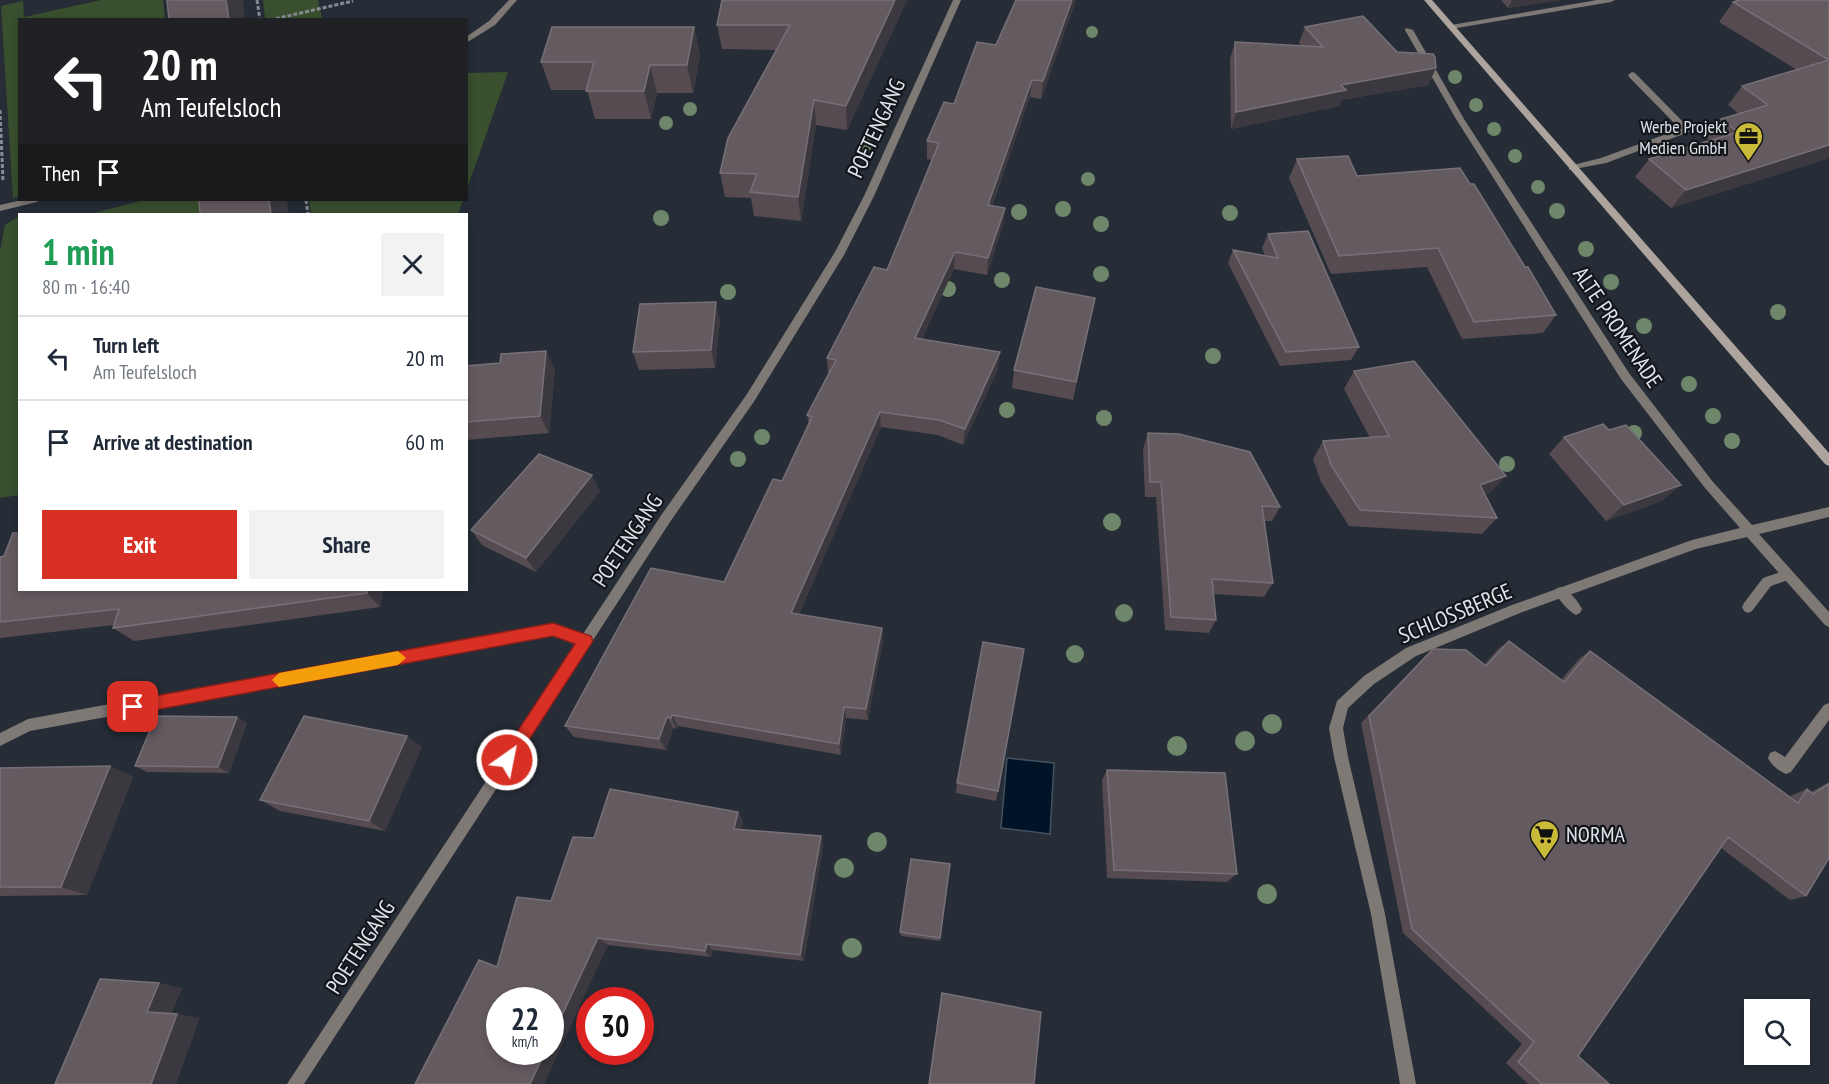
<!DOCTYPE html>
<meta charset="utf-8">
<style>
body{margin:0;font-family:"PT Sans Narrow",sans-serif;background:#f2f2f3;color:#1f2937;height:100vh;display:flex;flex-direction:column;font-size:22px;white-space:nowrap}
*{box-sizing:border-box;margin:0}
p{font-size:20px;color:#747a83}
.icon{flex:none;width:33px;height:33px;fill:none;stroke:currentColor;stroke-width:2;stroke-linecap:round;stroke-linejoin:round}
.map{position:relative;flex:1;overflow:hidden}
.drawer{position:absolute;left:18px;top:213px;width:450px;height:378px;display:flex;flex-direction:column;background:#fff;border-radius:0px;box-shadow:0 3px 9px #0003}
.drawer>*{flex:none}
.guide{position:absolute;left:18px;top:18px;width:450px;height:183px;border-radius:0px;box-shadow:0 3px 9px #0003;background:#202124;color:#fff;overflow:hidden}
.buttons{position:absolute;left:1744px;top:999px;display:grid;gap:12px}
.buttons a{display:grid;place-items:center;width:66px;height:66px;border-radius:0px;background:#fff;box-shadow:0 3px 9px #0003;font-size:30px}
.speed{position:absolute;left:486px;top:987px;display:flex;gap:12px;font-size:30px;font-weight:700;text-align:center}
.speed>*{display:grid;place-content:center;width:78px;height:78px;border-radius:50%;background:#fff;box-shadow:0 3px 9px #0003;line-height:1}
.speed small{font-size:15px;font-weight:400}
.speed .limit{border:9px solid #d22;background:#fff;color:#111}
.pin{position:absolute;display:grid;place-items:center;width:51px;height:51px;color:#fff;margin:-26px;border-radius:12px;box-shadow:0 3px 9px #0006}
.me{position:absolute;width:66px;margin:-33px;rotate:33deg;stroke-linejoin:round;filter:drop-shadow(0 0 4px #0008)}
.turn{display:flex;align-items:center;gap:21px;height:126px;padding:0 24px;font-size:27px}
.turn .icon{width:78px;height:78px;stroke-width:2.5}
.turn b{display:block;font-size:42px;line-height:51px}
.then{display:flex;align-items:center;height:57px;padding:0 24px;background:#0003;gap:12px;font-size:22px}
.round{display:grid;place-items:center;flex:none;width:63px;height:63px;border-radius:0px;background:#f2f2f3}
.head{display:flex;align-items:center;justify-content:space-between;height:102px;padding:0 24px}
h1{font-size:36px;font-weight:800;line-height:45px;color:#1e9e55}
.action{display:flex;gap:12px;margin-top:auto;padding:12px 24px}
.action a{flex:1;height:69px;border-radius:0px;background:#d93025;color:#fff;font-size:24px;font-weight:800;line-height:69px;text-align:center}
.action a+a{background:#f2f2f3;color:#1f2937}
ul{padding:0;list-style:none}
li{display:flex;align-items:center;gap:18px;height:84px;padding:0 24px;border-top:2px solid #e0e1e3}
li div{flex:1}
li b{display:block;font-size:22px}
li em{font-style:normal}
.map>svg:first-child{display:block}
.green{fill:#394f2e}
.water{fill:#001327;stroke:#435262;stroke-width:1.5}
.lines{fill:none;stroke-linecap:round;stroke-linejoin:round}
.path{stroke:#868b94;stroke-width:3;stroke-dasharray:4 2;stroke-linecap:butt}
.lane{fill:#7f7975;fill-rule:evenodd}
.street{fill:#7f7975;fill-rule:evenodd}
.secondary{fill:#aea49e;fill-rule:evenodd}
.tree{fill:#6e876a}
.wall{fill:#554b51}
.shaded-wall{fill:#3c383f}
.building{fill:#645b61;stroke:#777077;stroke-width:1.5}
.route{fill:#d93025;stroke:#8d1f18;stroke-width:1.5}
.slow{fill:#f59e0b}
.labels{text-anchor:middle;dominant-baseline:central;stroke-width:4.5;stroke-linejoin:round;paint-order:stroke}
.far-poi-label{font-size:18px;fill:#dfe4eb;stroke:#121519;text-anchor:end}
.street-label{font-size:22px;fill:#dfe4eb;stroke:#121519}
.poi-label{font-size:22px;fill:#dfe4eb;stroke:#121519;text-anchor:start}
</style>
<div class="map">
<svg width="1829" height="1084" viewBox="0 0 1829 1084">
<rect width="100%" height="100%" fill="#262d37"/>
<path class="green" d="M101,0H163L165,19L20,20V196L13,198L1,6L23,1L24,17Z
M263,0H318L322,19H265Z
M508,72L467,189V73Z
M144,200H205L206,214H90Z
M309,200H463L458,214H311Z
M19,216V495L0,498V251L5,225Z"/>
<path class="water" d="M1007,758L1054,763L1050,834L1001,828Z"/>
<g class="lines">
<path class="path" d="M257,0L260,20
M270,20L353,1
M0,110L3,181
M306,200L308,214"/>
<path class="lane" d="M1632,72L1635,73L1689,128V132L1606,163L1569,170V166L1601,158L1680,129L1629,77L1628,75Z
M1787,570L1791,571L1793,575L1791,579L1771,586L1752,611L1748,613L1744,611L1742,607L1744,603L1763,578Z
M1561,587C1569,590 1578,601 1582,609L1580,613L1576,615C1568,611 1559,600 1555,592L1557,588Z
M1829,703V720L1791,772L1786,774C1779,771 1771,765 1768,758L1770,753L1775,751L1785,757L1824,705Z"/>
<path class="street" d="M509,0H517L495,25L466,43V37L489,21Z
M953,0H961L874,196L844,255L755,400L670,522L304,1084H287L577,643L553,635L30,731L0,746V733L28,719L553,623L583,634L662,514L747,394L835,252L864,196Z
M1597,0H1615L1611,2L1451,29L1447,27L1451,25Z
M1406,28L1413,30L1464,119L1629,373L1713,482L1752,525L1829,507V517L1759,534L1829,612V627L1825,625L1747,537L1696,549L1520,613L1416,656L1374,684L1348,708L1343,728L1348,757L1385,914L1416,1084H1400L1371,914L1334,757L1329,728L1337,701L1364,676L1406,648L1512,605L1692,540L1740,528L1705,488L1621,379L1456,119L1405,30Z
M22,200H39L37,202L0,211V205Z"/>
<path class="secondary" d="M1424,0H1432L1829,453V466L1825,464Z"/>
</g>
<g class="tree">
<circle cx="1092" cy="32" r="6"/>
<circle cx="1455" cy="77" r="7"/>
<circle cx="1476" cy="105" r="7"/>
<circle cx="690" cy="109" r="7"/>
<circle cx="666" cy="123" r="7"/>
<circle cx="1494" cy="129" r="7"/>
<circle cx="865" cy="145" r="7"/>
<circle cx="1515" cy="156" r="7"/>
<circle cx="1088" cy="179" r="7"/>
<circle cx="1538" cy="187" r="7"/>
<circle cx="1063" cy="209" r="8"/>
<circle cx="1557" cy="211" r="8"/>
<circle cx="1019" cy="212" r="8"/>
<circle cx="1230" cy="213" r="8"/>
<circle cx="661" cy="218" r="8"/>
<circle cx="1101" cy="224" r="8"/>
<circle cx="1586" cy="249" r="8"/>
<circle cx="1101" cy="274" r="8"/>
<circle cx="1002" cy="280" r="8"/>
<circle cx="1611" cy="282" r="8"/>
<circle cx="948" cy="289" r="8"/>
<circle cx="728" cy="292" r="8"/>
<circle cx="1778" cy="312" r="8"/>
<circle cx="1644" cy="326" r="8"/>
<circle cx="1213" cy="356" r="8"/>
<circle cx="1689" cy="384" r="8"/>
<circle cx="1007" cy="410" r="8"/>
<circle cx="1713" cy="416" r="8"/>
<circle cx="1104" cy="418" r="8"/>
<circle cx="1634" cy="433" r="8"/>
<circle cx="762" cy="437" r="8"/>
<circle cx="1732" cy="441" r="8"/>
<circle cx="738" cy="459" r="8"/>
<circle cx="1507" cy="464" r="8"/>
<circle cx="1112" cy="522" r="9"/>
<circle cx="1124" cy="613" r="9"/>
<circle cx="1075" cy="654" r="9"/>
<circle cx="1272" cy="724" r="10"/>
<circle cx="1245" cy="741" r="10"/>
<circle cx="1177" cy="746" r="10"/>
<circle cx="877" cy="842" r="10"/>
<circle cx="844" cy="868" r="10"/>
<circle cx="1267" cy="894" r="10"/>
<circle cx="852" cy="948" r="10"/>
</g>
<path class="wall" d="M907,0L847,130L816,125L801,221L754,216L751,198L725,197L720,173L776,50L722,49L717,25Z
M1076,0L1041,99L1030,97L992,206L1005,208L1003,225L987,275L954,269L922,339L998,369L963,445L938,435L881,427L799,614L882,628L883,640L868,720L846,718L841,755L678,726L677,729L673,728L666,750L574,737L565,726L724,582L782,481L809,424L807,415L828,374L827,358L887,270L932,160L927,159V141L996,45Z
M1501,0H1561L1508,8Z
M1829,0V158L1671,208L1635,177L1649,159L1710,141L1707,138L1721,119L1739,114L1728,105L1742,86L1797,70L1719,22L1733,2Z
M694,27L700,55L693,93H657L651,119H595L587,90H551L541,62Z
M1305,27L1397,52L1436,68L1428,85L1341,100L1339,106L1231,129L1230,59L1235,42L1302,46L1299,43Z
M1297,159L1357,176L1525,267L1556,315L1543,333L1462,339L1427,267L1331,274L1289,178Z
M1268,234L1359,347L1351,360L1280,366L1228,263L1233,250L1265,256L1262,248Z
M1095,298L1073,400L1012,388L1014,370Z
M720,321L715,368L639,370L633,352Z
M466,366L555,369L549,433L466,440Z
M1354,371L1491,492L1485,494L1497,518L1482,534L1349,526L1321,482L1313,459L1323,441L1370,438L1344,389Z
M1148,433L1280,507L1272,521H1264L1273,583L1264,597L1214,594L1216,620L1209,633L1165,630L1156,497H1145L1143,449Z
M1564,437L1662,501L1606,521L1549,454Z
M600,491L536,572L482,545L471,530Z
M0,557L20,590H383L380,607L134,641L113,628L114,625L0,638Z
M1509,641L1561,680L1580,658L1590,651L1790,797L1792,795L1807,789L1811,792L1829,782V858L1806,896L1790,900L1721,848L1578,1056L1609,1084H1528L1506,1063L1522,1044L1403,933L1361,723L1425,657L1484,665L1499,648Z
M237,717L247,723L229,773L147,772L135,766Z
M422,747L385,831L280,811L260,800Z
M110,766L133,777L87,895L0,896V768Z
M1107,770L1237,874L1227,882L1107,878L1102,780Z
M957,783L998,791L996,801L956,793Z
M738,812L743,821L741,829L821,836L823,845L804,961L713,950L711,957L608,945L497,967L551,901L594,838Z
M950,864L940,941L901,936L900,932Z"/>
<path class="shaded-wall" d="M226,0H243L245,20H229Z
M895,0H907L847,130L846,106Z
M1072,0H1076L1041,99L1043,81Z
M1512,0H1561L1508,8Z
M694,27L700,55L693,93L687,65Z
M650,65L657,93L651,119L644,91Z
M1436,68L1428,85L1341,100L1339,106L1231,129L1236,112L1341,85Z
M1032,80L1030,97L986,222L988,205Z
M814,100L816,125L801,221L798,197Z
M1829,145V158L1671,208L1686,190Z
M269,200H287L289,214H271Z
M1005,208L1003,225L987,275L988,258Z
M955,252L954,269L915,354V338Z
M716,302L720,321L715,368L711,350Z
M546,351L555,369L549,433L540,416Z
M1000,352L998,369L963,445L965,429Z
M880,412L881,427L794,626L791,613Z
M592,475L600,491L536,572L526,558Z
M1506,476L1491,492L1466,501L1480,485Z
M1681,485L1662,501L1606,521L1624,505Z
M367,590H383L380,607L367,593Z
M882,628L883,640L868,720L866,709Z
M844,707L846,718L841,755L839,744Z
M672,715L678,726L677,729L671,718Z
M237,717L247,723L229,773L218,767Z
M667,717L673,728L666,750L659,739Z
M407,736L422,747L385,831L369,821Z
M110,766L133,777L87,895L61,887Z
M738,812L743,821L739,838L734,829Z
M821,836L823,845L804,961L800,955Z
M598,938L608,945L544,1084H530L545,1052H550V1041Z
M707,944L713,950L711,957L705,951Z
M159,983L182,988L171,1016L147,1012Z
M177,1014L200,1018L176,1084H151Z"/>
<path class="building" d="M167,0H226L229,20H169Z
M722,0H895L846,106L814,100L798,197L750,192L757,174L720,173L728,138L790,25H717Z
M1016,0H1072L1043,81L1032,80L988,205L1005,208L988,258L955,252L915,338L1000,352L965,429L939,420L880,412L791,613L882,628L866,709L844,707L839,744L672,715L671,718L667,717L659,739L565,726L651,568L724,582L773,479L782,481L812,417L807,415L836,360L827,358L874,267L887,270L939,143L927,141L944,102L954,104L977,42L996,45Z
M1739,0H1829V145L1686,190L1649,159L1738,132L1721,119L1768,105L1742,86L1829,60L1733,2Z
M1363,16L1397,52L1433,54L1435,57L1436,68L1341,85L1346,90L1236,112L1235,42L1323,47L1305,27Z
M552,27H694L687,65H650L644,91H586L594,62H541Z
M1348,156L1357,176L1460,168L1470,184H1474L1525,267H1528L1556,315L1474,322L1438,248L1339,256L1297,159Z
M199,200H269L271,214H200Z
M1308,231L1359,347L1286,352L1233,250L1278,258L1268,234Z
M1036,287L1095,298L1076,382L1014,370Z
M716,302L711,350L633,352L640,304Z
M546,351L540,416L466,422V366L500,363L501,354Z
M1414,361L1506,476L1480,485L1497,518L1360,510L1331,465L1323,441L1389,436L1354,371Z
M1603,424L1609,430L1626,425L1681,485L1624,505L1564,437Z
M1148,433L1179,434L1250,452L1280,507L1262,506L1273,583L1212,579L1216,620L1171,617L1161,482H1150Z
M539,454L592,475L526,558L471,530Z
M13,533H20V590H367V593L113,628L119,609L0,622V557L4,556Z
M1509,641L1564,682L1590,651L1798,803L1807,789L1813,794L1829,784V858L1806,896L1728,837L1578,1056L1609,1084H1542L1518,1062L1534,1042L1412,929L1369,716L1433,649L1466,650L1486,666Z
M983,642L1024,649L998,791L957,783Z
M156,716L237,717L218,767L135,766Z
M304,716L407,736L369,821L260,800Z
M110,766L61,887H0V768Z
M1107,770L1225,773L1237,874L1114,870Z
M610,789L738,812L734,829L821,836L800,955L707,944L705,951L598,938L550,1041V1000H500V1052H545L530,1084H415L479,960L497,967L517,897L551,901L573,837L594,838Z
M911,859L950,864L940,938L900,932Z
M100,979L159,983L147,1012L177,1014L151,1084H55Z
M942,993L1041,1012L1034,1084H929Z"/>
<path class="route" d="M553,623L591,636L593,641L512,766L507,768L502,766L499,760L502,755L575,644L553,636L133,714L128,712L126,707L128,702L133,700Z"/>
<path class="slow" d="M398,651L406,658L398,665L279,687L272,680L279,673Z"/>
<defs>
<symbol id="office-pin" viewBox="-11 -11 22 30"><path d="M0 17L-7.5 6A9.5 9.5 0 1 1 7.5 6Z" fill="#c9ba3a" stroke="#121519"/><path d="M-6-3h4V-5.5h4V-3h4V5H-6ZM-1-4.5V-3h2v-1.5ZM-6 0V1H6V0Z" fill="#111"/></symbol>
<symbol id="supermarket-pin" viewBox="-11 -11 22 30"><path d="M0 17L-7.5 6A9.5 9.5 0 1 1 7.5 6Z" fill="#c9ba3a" stroke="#121519"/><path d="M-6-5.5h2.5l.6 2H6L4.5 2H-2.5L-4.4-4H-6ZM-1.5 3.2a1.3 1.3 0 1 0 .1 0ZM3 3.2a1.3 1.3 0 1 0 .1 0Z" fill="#111"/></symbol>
</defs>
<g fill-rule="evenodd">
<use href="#office-pin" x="1732" y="120" width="33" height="45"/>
<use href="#supermarket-pin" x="1528" y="818" width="33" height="45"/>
</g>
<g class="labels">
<g class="far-poi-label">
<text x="1727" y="126">Werbe Projekt<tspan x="1727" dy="21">Medien GmbH</tspan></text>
</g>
<g class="street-label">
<text transform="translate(876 128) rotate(-65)">POETENGANG</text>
<text transform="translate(1618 327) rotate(56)">ALTE PROMENADE</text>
<text transform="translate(627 540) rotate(-56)">POETENGANG</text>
<text transform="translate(1455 613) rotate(-23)">SCHLOSSBERGE</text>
<text transform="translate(360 947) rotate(-57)">POETENGANG</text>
</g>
<g class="poi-label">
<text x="1566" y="834">NORMA</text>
</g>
</g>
</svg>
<div class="buttons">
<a><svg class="icon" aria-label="search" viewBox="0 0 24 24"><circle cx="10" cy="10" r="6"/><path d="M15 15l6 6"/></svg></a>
</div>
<div class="speed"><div>22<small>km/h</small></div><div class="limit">30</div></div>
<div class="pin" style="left:133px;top:707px;background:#d93025"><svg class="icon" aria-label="arrive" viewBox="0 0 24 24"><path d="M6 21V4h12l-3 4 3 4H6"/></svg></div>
<svg class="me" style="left:507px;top:760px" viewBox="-20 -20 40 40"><circle r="17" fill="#d93025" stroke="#fff" stroke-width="3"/><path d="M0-11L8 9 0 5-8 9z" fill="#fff"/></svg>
<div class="guide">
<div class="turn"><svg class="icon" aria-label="left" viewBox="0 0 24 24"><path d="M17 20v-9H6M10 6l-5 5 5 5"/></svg><div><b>20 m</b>Am Teufelsloch</div></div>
<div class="then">Then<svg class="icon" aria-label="arrive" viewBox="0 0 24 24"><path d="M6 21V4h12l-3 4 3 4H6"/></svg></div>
</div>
<section class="drawer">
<div class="head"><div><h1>1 min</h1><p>80 m · 16:40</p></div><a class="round"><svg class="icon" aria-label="close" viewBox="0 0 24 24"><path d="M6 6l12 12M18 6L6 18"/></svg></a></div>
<ul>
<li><svg class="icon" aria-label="left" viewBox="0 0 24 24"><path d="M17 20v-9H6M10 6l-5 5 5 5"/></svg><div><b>Turn left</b><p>Am Teufelsloch</p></div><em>20 m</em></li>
<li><svg class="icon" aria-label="arrive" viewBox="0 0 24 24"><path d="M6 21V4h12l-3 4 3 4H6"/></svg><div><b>Arrive at destination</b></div><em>60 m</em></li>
</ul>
<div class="action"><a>Exit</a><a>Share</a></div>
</section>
</div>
